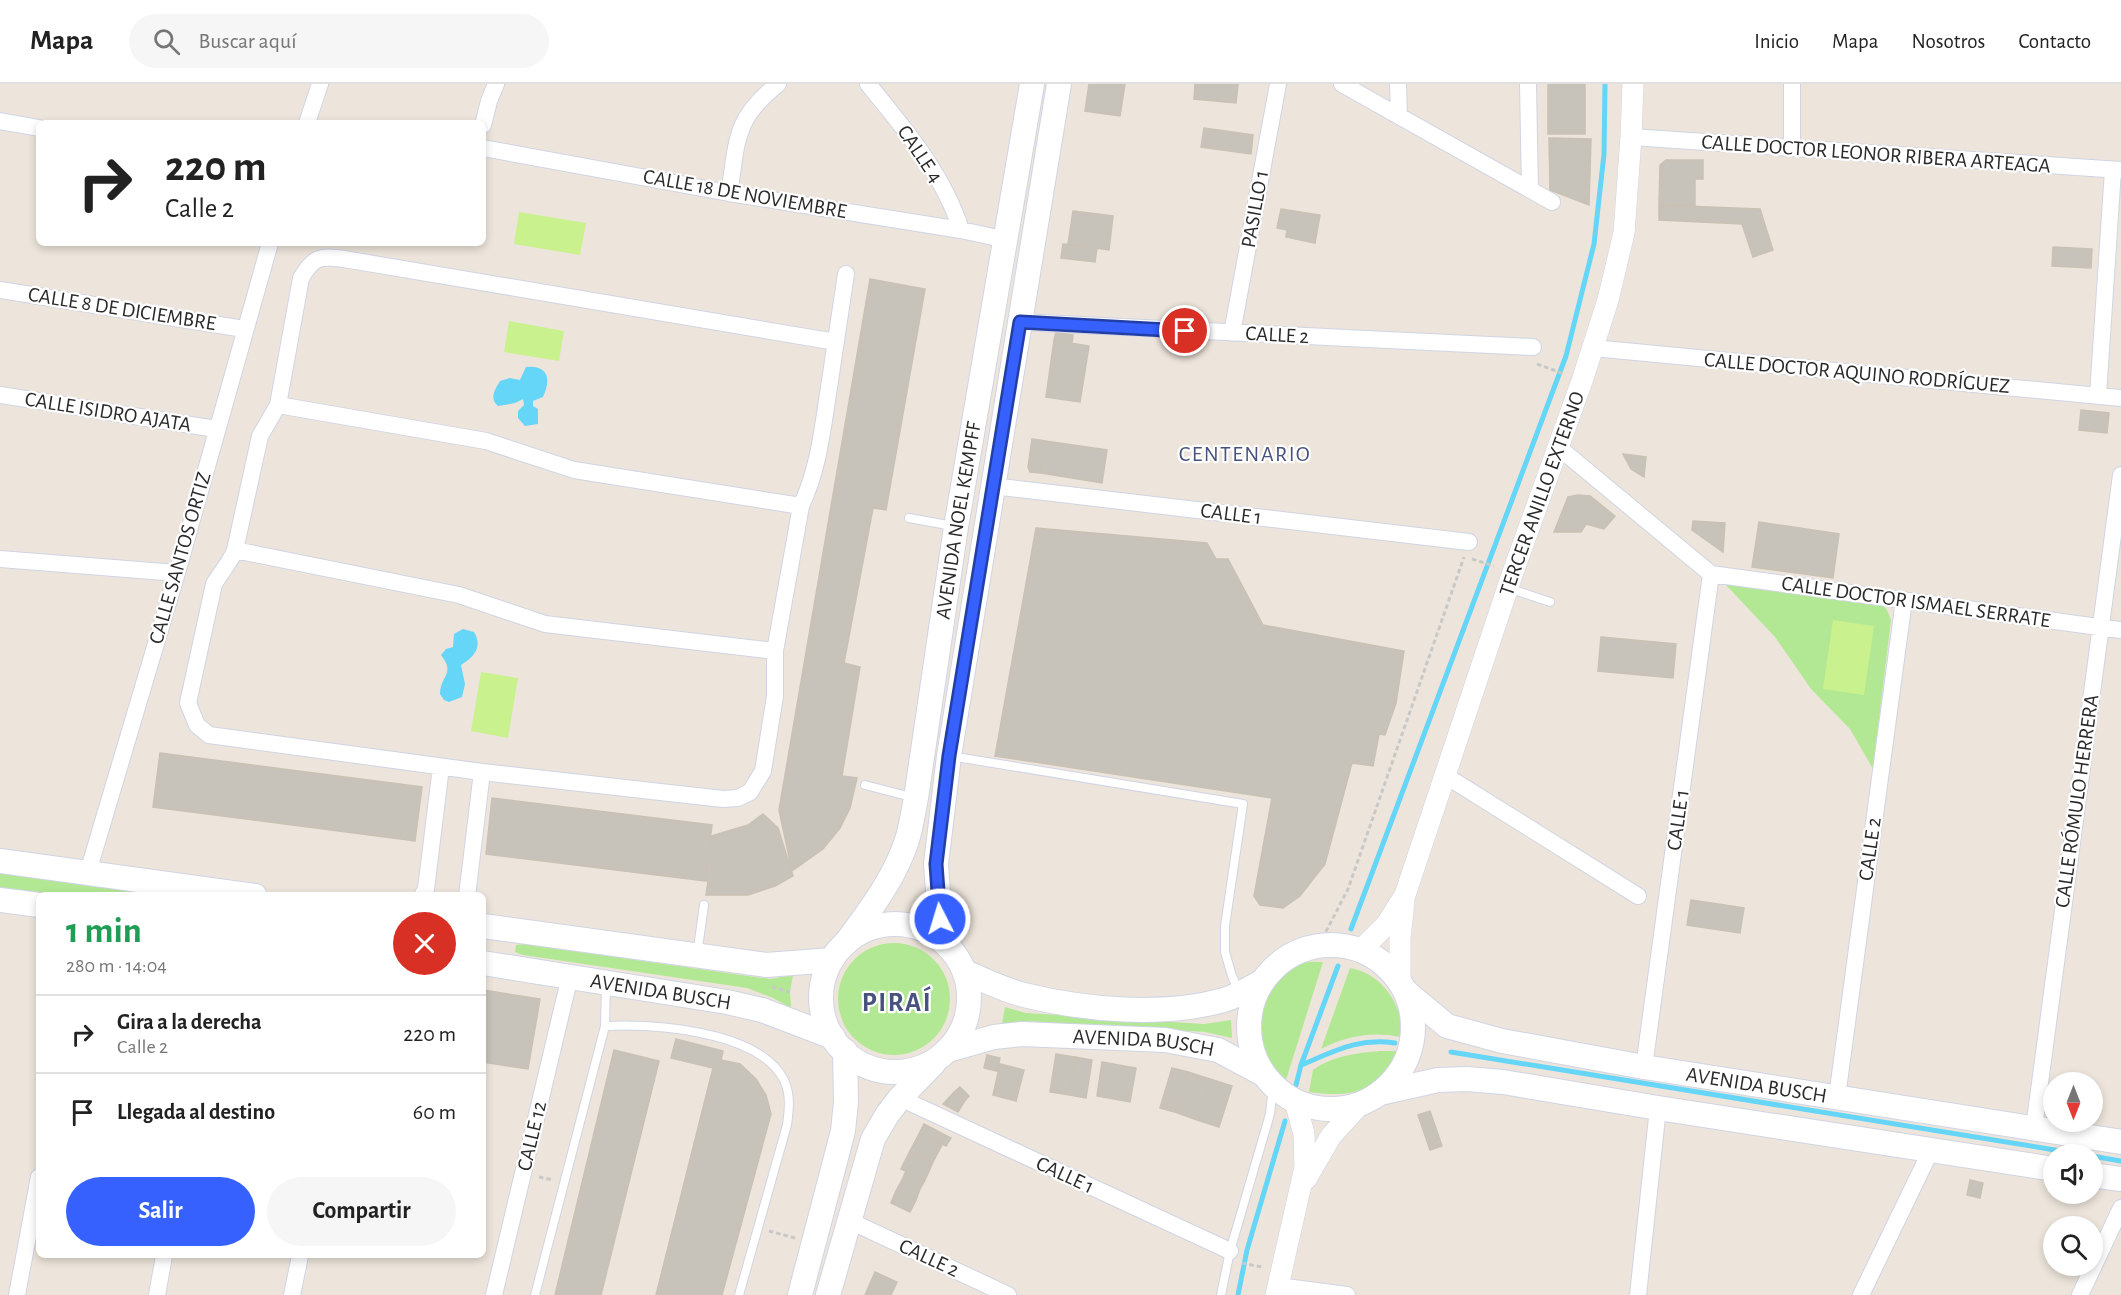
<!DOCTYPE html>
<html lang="es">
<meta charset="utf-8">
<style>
body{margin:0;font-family:"Alegreya Sans",sans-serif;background:#f6f6f6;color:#222;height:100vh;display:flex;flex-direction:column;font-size:22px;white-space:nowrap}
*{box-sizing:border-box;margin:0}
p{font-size:20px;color:#767676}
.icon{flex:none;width:33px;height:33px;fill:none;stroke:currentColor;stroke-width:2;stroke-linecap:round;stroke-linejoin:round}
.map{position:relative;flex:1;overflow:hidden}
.side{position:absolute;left:36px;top:808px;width:450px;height:366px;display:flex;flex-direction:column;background:#fff;border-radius:9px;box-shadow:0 3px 9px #0003}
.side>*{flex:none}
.guide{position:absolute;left:36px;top:36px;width:450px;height:126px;border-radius:9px;box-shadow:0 3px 9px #0003;background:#fff;color:#222;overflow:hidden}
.needle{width:39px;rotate:180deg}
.buttons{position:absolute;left:2043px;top:988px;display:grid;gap:12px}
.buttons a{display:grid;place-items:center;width:60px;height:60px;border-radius:50%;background:#fff;box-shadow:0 3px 9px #0003;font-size:30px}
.pin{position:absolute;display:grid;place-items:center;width:51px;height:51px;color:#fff;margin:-26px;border:3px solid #fff;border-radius:50%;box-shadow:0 2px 6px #0007}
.me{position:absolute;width:66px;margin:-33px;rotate:355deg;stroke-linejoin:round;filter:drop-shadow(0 0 4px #0008)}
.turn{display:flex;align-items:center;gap:21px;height:126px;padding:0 30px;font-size:27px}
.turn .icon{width:78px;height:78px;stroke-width:2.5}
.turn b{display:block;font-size:42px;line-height:51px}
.round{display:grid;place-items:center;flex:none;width:63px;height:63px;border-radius:32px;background:#f6f6f6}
.overview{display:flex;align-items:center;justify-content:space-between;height:102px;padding:0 30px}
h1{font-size:36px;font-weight:700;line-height:45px;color:#1e9e55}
.action{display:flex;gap:12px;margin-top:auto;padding:12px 30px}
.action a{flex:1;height:69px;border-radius:36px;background:#3661ff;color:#fff;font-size:24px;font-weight:700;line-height:69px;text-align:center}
.action a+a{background:#f6f6f6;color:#222}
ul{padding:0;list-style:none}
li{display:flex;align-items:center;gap:18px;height:78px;padding:0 30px;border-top:2px solid #e0e0e0}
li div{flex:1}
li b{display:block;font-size:22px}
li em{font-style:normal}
header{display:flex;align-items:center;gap:36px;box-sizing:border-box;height:84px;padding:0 30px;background:#fff;border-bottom:2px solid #e0e0e0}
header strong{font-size:28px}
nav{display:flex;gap:33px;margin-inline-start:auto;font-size:21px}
.search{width:420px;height:54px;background:#f6f6f6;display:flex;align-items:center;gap:15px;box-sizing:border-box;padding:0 21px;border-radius:33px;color:#767676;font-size:22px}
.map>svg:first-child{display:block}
.green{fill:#b2e893}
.pitch{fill:#c9f18e}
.water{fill:#65d5f8}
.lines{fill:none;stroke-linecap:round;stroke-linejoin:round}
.stream{stroke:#65d5f8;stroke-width:5}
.building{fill:#c8c3ba;stroke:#c9c1b4;stroke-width:1.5}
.service-casing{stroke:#d0d4e4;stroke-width:10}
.minor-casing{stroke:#d0d4e4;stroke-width:18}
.tertiary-casing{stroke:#d0d4e4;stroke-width:22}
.secondary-casing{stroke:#d0d4e4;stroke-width:26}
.path{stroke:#c8c8c8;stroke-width:3;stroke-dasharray:4.5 3;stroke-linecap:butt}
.service{stroke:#fff;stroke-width:8}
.minor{stroke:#fff;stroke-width:16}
.tertiary{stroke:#fff;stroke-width:21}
.secondary{stroke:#fff;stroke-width:24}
.route-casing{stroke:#233fa6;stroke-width:15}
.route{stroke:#3661ff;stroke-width:10}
.labels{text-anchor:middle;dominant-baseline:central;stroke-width:4.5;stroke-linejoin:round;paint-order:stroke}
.street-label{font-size:21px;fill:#2a2a2a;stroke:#fff}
.neighbourhood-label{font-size:22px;letter-spacing:1.5px;fill:#47527e;stroke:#fff}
.district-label{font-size:27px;font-weight:bold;letter-spacing:1.5px;fill:#47527e;stroke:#fff}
</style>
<header>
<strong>Mapa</strong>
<div class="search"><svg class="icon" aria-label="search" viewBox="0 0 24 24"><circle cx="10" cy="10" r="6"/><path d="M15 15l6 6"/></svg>Buscar aquí</div>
<nav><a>Inicio</a><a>Mapa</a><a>Nosotros</a><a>Contacto</a></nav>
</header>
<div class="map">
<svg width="2121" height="1211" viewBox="0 0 2121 1211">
<rect width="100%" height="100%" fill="#ede5db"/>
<path class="green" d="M1725,500L1882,520L1887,526L1891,536L1873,685L1850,645L1811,605L1775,553Z
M0,789L176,811L58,812L0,804Z
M838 915a56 56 0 1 1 112 0a56 56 0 1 1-112 0Z
M524,860L770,895L793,891L790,908L791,924L773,914L747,904L523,871L515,868L516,861Z
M1323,878L1286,996C1244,970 1258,893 1304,879C1309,877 1317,878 1323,878Z
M1350,884C1375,888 1394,909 1400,933C1401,939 1400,947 1400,953C1373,947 1346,952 1321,965Z
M1005,923L1026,929L1204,940L1231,936L1232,954L1205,948L1025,937L1002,940Z
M1380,967H1397C1381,1009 1350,1014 1309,1008L1313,986C1332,972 1357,969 1380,967Z"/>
<path class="pitch" d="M519,128L586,139L580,171L514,160Z
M509,237L564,247L559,277L504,268Z
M1833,536L1874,542L1864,611L1823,605Z
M481,588L518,594L508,654L471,647Z"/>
<path class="water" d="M526,283C549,281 551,296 543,313L533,317V322L538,325V340L525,342L518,334V327L524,321L523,315L515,319L498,322C489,315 495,305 500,297L510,294L520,296Z
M463,545L474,548C483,563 474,573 461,581L465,600L462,613L449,618L444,616L440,610C440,592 456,590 441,571L446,565L453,563L454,550Z"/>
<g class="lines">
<path class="stream" d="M1351,845L1566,272L1594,160L1604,70L1605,0
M1451,968L2086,1071
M1301,981C1333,968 1359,953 1395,959
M1296,1001L1301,981L1338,882
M2092,1072L2121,1077
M1238,1211L1247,1166L1285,1037"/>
</g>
<path class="building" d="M1089,0H1125L1120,32L1085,27Z
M1195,0H1238L1236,19L1194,15Z
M1548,0H1585V50H1548Z
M1204,44L1253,51L1251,70L1201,63Z
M1549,54L1591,55L1589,121L1550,106Z
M1666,76H1703V95H1695V121H1659L1660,81Z
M1659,121L1760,125L1773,166L1753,173L1742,140L1659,136Z
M1281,125L1320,131L1315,159L1286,153L1287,146L1277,144Z
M1073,127L1113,132L1109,166L1068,160Z
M1063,160L1097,164L1095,178L1061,174Z
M2053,163L2092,165L2091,184L2052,182Z
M870,195L925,205L886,426L873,424L844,579L860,583L842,692L857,694L850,724L840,744L823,765L792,787L779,726Z
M1056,248L1073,251L1072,259L1054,256Z
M1054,256L1089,262L1080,318L1046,313Z
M2081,326L2109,329L2107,349L2079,346Z
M1032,355L1045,357L1040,389L1030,388L1028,383Z
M1045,357L1107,366L1102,399L1040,389Z
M1623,370L1646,373L1644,393L1631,385Z
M1578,411L1590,412L1615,432L1604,445L1586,440L1581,448H1554L1568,413Z
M1693,437L1725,439L1723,468L1692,446Z
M1759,438L1839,450L1833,494L1752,483Z
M1036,444L1207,459L1216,475H1228L1263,541L1404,567L1396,619L1385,651L1379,650L1373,682L1352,679L1325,780L1300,812L1283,824L1260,821L1254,812L1272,714L995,672Z
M1601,553L1676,560L1673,594L1598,587Z
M160,669L422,703L415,757L153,723Z
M492,714L712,741L705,797L486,770Z
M763,730L778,744L793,792L775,802L748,811H706L708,797H705L711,752L748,741Z
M1691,816L1744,824L1740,849L1687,841Z
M483,906L540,915L528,985L483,978Z
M676,955L723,967L721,976L740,980L756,995L766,1011L771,1030L722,1211H656L713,984L671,974Z
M614,966L659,977L601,1211H555Z
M1056,970L1075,973L1069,1011L1050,1008Z
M987,971L1000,974L997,987L984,984Z
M1075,973L1092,976L1086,1014L1069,1011Z
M1102,978L1136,984L1130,1018L1097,1012Z
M1000,980L1024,986L1016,1017L993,1011Z
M1172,984L1188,988L1175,1028L1160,1024Z
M1188,988L1210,995L1197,1036L1175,1028Z
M1210,995L1232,1002L1219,1043L1197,1036Z
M960,1003L969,1012L964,1018L954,1008Z
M954,1008L964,1018L958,1028L943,1020Z
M1430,1027L1442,1062L1430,1066L1418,1031Z
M924,1040L951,1054L946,1062L920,1048Z
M920,1048L943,1059L933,1078L910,1067Z
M910,1067L933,1078L925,1096L901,1085Z
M906,1087L925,1096L920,1105L902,1096Z
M902,1096L920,1105L916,1116L896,1107Z
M1970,1096L1983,1099L1980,1114L1967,1111Z
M896,1107L916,1116L910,1128L891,1119Z
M875,1188L897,1198L891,1211H865Z"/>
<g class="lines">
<defs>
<path id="service" d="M909,434L953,442
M1508,504L1550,518
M950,672L1243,720L1225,842V868L1232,892L1239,907
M865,701L915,714
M697,871L704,821
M605,942L606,902
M535,1211L605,942C654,940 758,946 784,996C791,1011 789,1026 787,1041L739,1211
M1221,1211L1230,1167L1270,1030L1273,1002"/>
<path id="minor" d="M868,0C904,44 944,91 961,146
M1342,0L1552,118
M1398,0L1399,32
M1528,0L1530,105
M1792,0V64
M0,37L39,44
M307,39L320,0
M483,41L489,17L496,0
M1631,53L2121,86
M483,64L729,109L961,146L1007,156
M729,109C738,56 733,36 778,0
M0,206L244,245
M1021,238L1533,263
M1232,249L1278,0
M836,258L344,175C320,172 314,172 301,194L278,321L260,352L235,466C230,479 221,488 214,500L188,619L197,641L209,651L482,688L723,715L738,714L750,708L763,687L775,612V567L801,422C818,386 822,349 828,310C834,270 840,230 846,190
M1593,264L2121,314
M0,311L216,345
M2098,311L2113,86
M278,321L486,357L574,386L801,422
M1557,362L1711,490
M993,402L1469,458
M235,466L459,511L545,540L775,567
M0,475L177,489
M1711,490L2121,546
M1446,692L1638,812
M88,788L177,489L270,159
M422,812L426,805L441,683
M467,812L482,688
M1644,983L1711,490
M1837,1013L1904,516
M900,1014L1230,1167
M2034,1044L2121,391
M850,1137L1008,1211
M1278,1202L1347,1211
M17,1211L39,1093
M157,1211L164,1172
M292,1211L300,1172
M494,1211L570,892
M1638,1211L1658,1024
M1861,1211L1931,1066
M2080,1211L2121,1124"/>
<g id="tertiary">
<path id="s1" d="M1361,866L1386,841L1405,811L1513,488L1582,297L1608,216L1624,149L1631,53L1633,0"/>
<path d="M1400,898V854L1404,817"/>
<path d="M1306,1095L1331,1052L1361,1019"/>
<path d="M1276,1211L1305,1083L1304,1050L1295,1017"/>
</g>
<g id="secondary">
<path d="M0,777L255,812"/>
<path d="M0,816L39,821"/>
<circle cx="895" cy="914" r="74"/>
<path d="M483,842L766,881L832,876"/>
<path id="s2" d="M846,859C869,827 893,797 906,759C911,745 913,729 916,714L956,443L1032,0"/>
<circle cx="1331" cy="943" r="82"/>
<path d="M948,862L940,835L936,780L949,672L1059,0"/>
<path id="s3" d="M483,879L727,918L762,926L833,953"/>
<path d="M965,888C984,896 1004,906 1024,911C1085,926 1163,933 1224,916C1237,912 1249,905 1261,898"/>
<path id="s4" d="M1405,907L1447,942L1502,957L1644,983L2121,1058"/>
<path id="s5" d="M948,966L994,953L1022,950L1165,956L1218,966L1263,990"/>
<path d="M1380,1009L1438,996L1467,995L1503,998L1658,1024L2054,1085"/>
<path d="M2092,1091L2121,1095"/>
<path d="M800,1211L843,1047L846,1018L845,967"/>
<path d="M828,1211L873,1055L887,1031L900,1014L933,980"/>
</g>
</defs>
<use href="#service" class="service-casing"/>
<use href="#minor" class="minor-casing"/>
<use href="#tertiary" class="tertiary-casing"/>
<use href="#secondary" class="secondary-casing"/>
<path class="path" d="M1537,280L1564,290
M1472,475L1494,482
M1319,861L1348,805L1464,473
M772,903L790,908
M539,1093L553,1096
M769,1147L795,1154
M1242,1179L1262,1183"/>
<use href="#service" class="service"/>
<use href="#minor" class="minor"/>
<use href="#tertiary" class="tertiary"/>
<use href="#secondary" class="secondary"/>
</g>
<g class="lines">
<defs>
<path id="route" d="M940,835L936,780L949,672L1020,238L1185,247"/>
</defs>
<use href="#route" class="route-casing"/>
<use href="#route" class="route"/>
</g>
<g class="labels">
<g class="street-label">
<text transform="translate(920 70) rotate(56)">CALLE 4</text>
<text transform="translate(1876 70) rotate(4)">CALLE DOCTOR LEONOR RIBERA ARTEAGA</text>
<text transform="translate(745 110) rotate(10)">CALLE 18 DE NOVIEMBRE</text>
<text transform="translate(1255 125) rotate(-80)">PASILLO 1</text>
<text transform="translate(122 225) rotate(9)">CALLE 8 DE DICIEMBRE</text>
<text transform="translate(1277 251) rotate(3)">CALLE 2</text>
<text transform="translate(1857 289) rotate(5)">CALLE DOCTOR AQUINO RODRÍGUEZ</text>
<text transform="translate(108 328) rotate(9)">CALLE ISIDRO AJATA</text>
<text stroke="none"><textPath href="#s1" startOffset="495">TERCER ANILLO EXTERNO</textPath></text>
<text transform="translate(1231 430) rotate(7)">CALLE 1</text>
<text stroke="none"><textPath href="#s2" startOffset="444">AVENIDA NOEL KEMPFF</textPath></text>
<text transform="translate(180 474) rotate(-74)">CALLE SANTOS ORTIZ</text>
<text transform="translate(1916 518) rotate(8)">CALLE DOCTOR ISMAEL SERRATE</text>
<text transform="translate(2077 717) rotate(-82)">CALLE RÓMULO HERRERA</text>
<text transform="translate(1678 736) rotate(-82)">CALLE 1</text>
<text transform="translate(1870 765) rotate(-82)">CALLE 2</text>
<text stroke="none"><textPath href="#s3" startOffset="180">AVENIDA BUSCH</textPath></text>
<text stroke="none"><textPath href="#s5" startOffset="198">AVENIDA BUSCH</textPath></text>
<text stroke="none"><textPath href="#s4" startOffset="370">AVENIDA BUSCH</textPath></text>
<text transform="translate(532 1052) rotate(-77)">CALLE 12</text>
<text transform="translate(1065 1091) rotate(25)">CALLE 1</text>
<text transform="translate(929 1174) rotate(25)">CALLE 2</text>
</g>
<g class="neighbourhood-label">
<text x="1245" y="370">CENTENARIO</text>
</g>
<g class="district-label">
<text x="897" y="918">PIRAÍ</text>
</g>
</g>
</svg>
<div class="buttons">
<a><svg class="needle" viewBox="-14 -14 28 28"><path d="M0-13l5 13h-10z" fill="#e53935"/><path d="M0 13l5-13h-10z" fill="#767676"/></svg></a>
<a><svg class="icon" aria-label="sound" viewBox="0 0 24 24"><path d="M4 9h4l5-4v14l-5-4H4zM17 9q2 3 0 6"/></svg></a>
<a><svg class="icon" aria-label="search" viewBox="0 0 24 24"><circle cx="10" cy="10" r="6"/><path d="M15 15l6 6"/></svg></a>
</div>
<div class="pin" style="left:1185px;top:247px;background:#d93025"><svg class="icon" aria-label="arrive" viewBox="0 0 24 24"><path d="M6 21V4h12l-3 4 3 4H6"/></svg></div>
<svg class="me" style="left:940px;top:835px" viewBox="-20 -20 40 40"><circle r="17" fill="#3661ff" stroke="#fff" stroke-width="3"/><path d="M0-11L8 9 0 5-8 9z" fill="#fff"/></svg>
<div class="guide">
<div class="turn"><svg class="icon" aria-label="right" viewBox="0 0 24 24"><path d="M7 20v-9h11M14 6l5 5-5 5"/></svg><div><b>220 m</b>Calle 2</div></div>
</div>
<section class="side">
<div class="overview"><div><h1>1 min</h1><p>280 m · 14:04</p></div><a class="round" style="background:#d93025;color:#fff"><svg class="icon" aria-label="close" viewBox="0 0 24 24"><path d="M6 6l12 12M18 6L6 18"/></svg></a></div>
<ul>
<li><svg class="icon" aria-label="right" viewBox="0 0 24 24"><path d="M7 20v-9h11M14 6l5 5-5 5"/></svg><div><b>Gira a la derecha</b><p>Calle 2</p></div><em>220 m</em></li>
<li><svg class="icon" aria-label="arrive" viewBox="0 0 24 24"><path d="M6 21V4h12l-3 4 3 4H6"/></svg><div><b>Llegada al destino</b></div><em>60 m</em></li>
</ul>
<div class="action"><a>Salir</a><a>Compartir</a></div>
</section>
</div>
